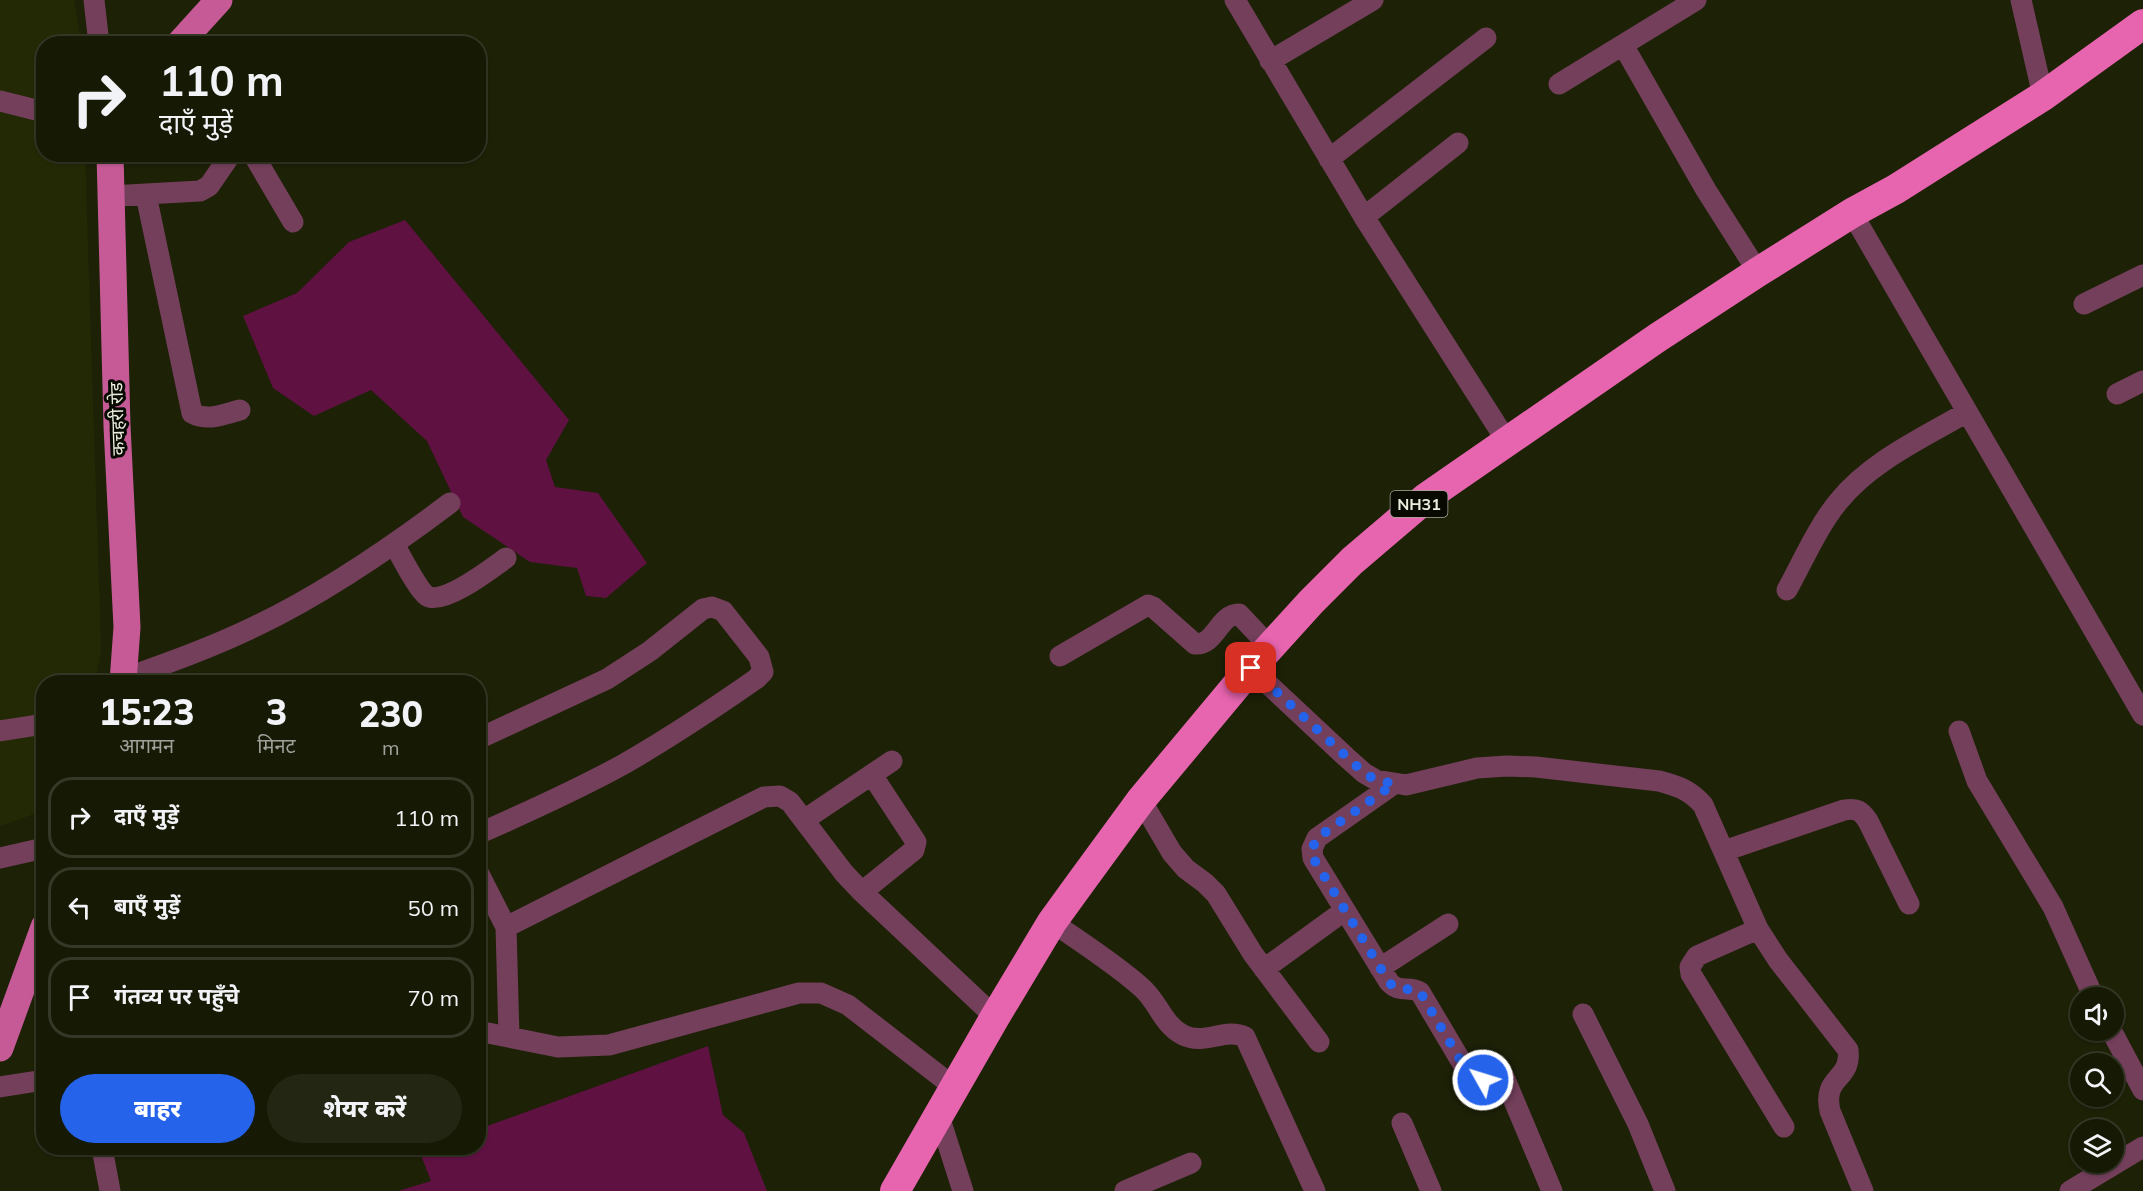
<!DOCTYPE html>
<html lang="hi">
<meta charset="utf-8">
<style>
body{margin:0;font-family:Mulish,"Noto Sans Devanagari",sans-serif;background:#232613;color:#f1f3f6;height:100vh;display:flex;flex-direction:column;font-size:22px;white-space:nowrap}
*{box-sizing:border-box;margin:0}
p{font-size:20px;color:#9ea09a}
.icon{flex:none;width:33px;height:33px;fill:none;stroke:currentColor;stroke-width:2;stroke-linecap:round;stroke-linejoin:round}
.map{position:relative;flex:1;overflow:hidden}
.details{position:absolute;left:36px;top:675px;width:450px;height:480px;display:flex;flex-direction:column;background:#161904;border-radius:24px;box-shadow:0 2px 4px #0004,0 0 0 2px #353826}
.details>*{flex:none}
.hud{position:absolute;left:36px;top:36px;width:450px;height:126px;border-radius:24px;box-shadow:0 2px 4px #0004,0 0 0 2px #353826;background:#161904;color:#f1f3f6;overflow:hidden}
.buttons{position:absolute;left:2070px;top:987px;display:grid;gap:12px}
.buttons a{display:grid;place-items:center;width:54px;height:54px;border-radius:50%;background:#161904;box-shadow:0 2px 4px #0004,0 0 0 2px #353826;font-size:30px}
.pin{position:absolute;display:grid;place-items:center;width:51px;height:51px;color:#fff;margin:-26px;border-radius:12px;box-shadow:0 3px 9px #0006}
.me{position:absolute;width:66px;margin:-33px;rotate:309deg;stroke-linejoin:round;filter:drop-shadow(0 0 4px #0008)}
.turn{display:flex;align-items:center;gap:21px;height:126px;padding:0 24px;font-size:27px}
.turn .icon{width:78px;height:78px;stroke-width:2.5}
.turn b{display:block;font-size:42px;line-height:51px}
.eta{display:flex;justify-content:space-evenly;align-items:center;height:102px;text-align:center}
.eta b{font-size:36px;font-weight:800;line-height:42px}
.cta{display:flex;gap:12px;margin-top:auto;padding:12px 24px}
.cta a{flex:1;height:69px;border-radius:36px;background:#2563eb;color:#fff;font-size:24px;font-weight:800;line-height:69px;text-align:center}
.cta a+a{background:#232613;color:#f1f3f6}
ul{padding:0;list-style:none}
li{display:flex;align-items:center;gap:18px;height:81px;margin:0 12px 9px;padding:0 12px;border:3px solid #353826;border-radius:24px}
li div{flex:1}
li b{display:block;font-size:22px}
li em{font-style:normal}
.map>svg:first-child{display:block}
.built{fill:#242905}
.water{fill:#5f1142}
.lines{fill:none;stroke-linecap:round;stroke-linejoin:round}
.minor{stroke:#733f5b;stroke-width:21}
.major{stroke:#c65a97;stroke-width:27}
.highway{stroke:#e764af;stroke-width:30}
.route{stroke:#2563eb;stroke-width:10;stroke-dasharray:0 18}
.labels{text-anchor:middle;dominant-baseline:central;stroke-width:6;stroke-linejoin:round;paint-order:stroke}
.shield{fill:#080a02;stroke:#a6a99b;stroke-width:1.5}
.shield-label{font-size:16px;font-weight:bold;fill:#eaeddd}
.street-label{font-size:18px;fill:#eaeddd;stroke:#080a02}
</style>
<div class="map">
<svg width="2143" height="1191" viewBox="0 0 2143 1191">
<rect width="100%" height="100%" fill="#1d2106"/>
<path class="built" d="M0,0H74L81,43L44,44V154L85,155L101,650L95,682H44L43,811L0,826Z"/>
<path class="water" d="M405,220L569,420L546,460L555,487L598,493L647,563L606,598L586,596L577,568L530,562L463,517L427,441L371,390L314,416L273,388L243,316L297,293L349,242Z
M708,1046L723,1115L744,1133L767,1191H398L431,1181L419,1150L427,1148H478L479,1129Z"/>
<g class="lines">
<path class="minor" d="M94,0L99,44
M1235,0L1364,217L1506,440
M2021,0L2043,96
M1623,45L1706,190L1758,272
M1270,61L1373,0
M1559,84L1696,0
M0,101L44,112
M253,154L293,222
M1329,159L1486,38
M146,195L192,413C208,422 224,414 240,410
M110,196L200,191L209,186L231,154
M1852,213L2143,715
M1364,217L1458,143
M2084,304L2143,275
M2117,394L2143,381
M394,544C401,556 418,590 427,596C443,606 492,568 506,558
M1787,590C1803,561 1817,528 1838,502C1871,461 1923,438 1967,412
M1060,656L1148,605L1153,607L1195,644C1215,646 1219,614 1239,614L1270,647
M1251,668L1346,757L1364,773L1376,780L1406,785L1477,768L1507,766L1536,767L1659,781C1678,786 1690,790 1703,805L1758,929L1778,960L1848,1050C1852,1081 1822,1075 1830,1111L1863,1191
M123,679C168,663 213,647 256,626C325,593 389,549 450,503
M0,731L44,724
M1959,731L1977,781L2053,907L2094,998
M478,739L607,679L650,651L703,609L712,607L723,611L759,657L763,672L756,679C713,709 669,738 624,764C577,790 528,812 478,834
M1394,784L1317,838L1312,849L1313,858L1389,982C1400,994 1409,985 1420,992L1471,1078L1475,1081L1501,1074L1504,1077L1552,1191
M1141,800L1172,853L1186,869L1205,883L1216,894L1253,954L1319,1042
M804,820L892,761
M1724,851L1844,810C1856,808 1861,810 1868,821L1909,904
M0,858L44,848
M478,872L506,927L764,797L780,796L790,802L844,873L861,891L995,1017
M862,892L914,850L916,842L872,775
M1052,922C1082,943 1114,963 1141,987C1158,1001 1162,1024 1183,1035C1205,1046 1225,1027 1245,1037L1315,1191
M506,927L509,1037
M1758,929L1697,956L1690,967L1691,974L1784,1127
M1380,968L1448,924
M1264,969L1344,911
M1583,1014L1638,1124L1665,1191
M2111,1030L2143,1090
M478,1031L558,1047L609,1045L799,993H821L848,1005L954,1087
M0,1087L44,1080
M939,1116L963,1191
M1402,1123L1431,1191
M102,1148L110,1191
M1125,1191L1191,1163
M2070,1191L2143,1147"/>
<path class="major" d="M179,44L219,0
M110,154L117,426L127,627L123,682
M0,1048L44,927"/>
<path class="highway" d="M895,1191L995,1017L1052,922L1081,882L1141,800L1251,668L1311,602L1352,561L1427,497L1657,338L1758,272L1852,213L1896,189L2043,96L2143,24"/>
</g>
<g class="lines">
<path class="route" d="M1251,668L1364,773L1376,780L1394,784L1317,838L1312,849L1313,858L1389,982C1400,995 1409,985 1420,992L1471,1078L1475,1081L1483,1080"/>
</g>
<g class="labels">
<rect class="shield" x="1390.5" y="491" width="57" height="26" rx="4.5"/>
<g class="shield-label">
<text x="1419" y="504">NH31</text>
</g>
<g class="street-label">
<text transform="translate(117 419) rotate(-92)">कचहरी रोड</text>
</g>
</g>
</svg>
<div class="buttons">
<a><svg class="icon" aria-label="sound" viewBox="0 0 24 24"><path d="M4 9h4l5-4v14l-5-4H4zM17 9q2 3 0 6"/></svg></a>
<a><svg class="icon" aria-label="search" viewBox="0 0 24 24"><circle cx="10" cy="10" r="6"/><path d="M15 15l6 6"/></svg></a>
<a><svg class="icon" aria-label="layers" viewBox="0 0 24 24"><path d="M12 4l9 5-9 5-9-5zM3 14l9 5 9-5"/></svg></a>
</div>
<div class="pin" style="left:1251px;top:668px;background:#d93025"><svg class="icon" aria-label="arrive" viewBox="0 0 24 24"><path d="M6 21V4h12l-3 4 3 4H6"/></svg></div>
<svg class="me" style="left:1483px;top:1080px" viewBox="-20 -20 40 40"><circle r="17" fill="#2563eb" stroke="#fff" stroke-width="3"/><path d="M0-11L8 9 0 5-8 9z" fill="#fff"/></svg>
<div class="hud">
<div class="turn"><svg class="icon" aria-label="right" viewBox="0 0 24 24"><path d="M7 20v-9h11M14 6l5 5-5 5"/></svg><div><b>110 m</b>दाएँ मुड़ें</div></div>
</div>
<section class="details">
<div class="eta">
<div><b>15:23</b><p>आगमन</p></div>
<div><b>3</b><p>मिनट</p></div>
<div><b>230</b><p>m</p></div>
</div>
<ul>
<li><svg class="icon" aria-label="right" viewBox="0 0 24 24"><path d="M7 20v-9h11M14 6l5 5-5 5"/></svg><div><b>दाएँ मुड़ें</b></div><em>110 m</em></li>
<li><svg class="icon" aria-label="left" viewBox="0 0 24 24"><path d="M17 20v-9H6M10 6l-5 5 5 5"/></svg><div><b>बाएँ मुड़ें</b></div><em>50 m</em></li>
<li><svg class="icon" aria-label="arrive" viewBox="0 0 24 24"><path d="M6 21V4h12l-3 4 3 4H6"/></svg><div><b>गंतव्य पर पहुँचे</b></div><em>70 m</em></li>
</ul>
<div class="cta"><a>बाहर</a><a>शेयर करें</a></div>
</section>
</div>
